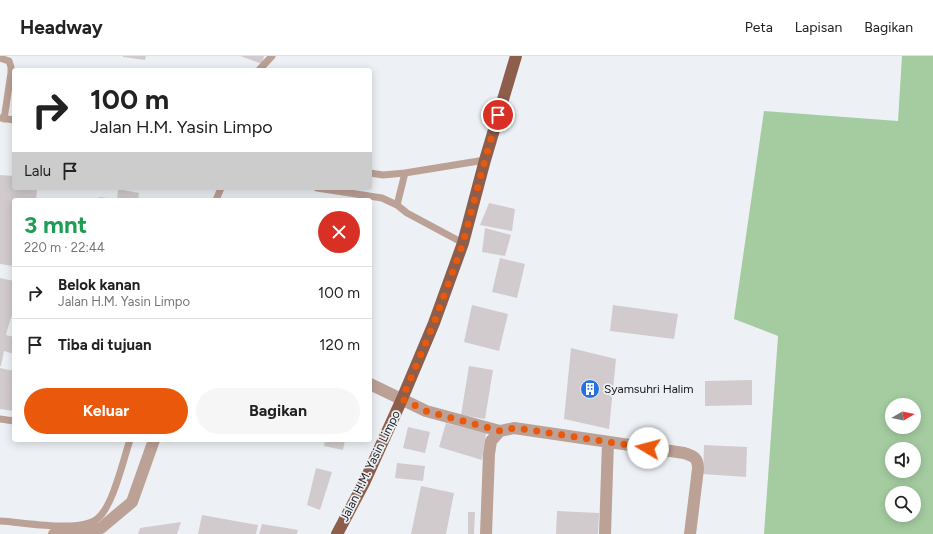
<!DOCTYPE html>
<html lang="id">
<meta charset="utf-8">
<style>
body{margin:0;font-family:Figtree,sans-serif;background:#f6f6f6;color:#222;height:100vh;display:flex;flex-direction:column;font-size:15px;white-space:nowrap}
*{box-sizing:border-box;margin:0}
p{font-size:13px;color:#767676}
.icon{flex:none;width:22px;height:22px;fill:none;stroke:currentColor;stroke-width:2;stroke-linecap:round;stroke-linejoin:round}
.map{position:relative;flex:1;overflow:hidden}
.side{position:absolute;left:12px;top:142px;width:360px;height:244px;display:flex;flex-direction:column;background:#fff;border-radius:4px;box-shadow:0 2px 10px #0003}
.side>*{flex:none}
.guide{position:absolute;left:12px;top:12px;width:360px;height:122px;border-radius:4px;box-shadow:0 2px 10px #0003;background:#fff;color:#222;overflow:hidden}
.needle{width:26px;rotate:81deg}
.buttons{position:absolute;left:885px;top:342px;display:grid;gap:8px}
.buttons a{display:grid;place-items:center;width:36px;height:36px;border-radius:50%;background:#fff;box-shadow:0 2px 10px #0003;font-size:20px}
.pin{position:absolute;display:grid;place-items:center;width:34px;height:34px;color:#fff;margin:-17px;border:2px solid #fff;border-radius:50%;box-shadow:0 1px 4px #0007}
.me{position:absolute;width:44px;margin:-22px;rotate:278deg;stroke-linejoin:round;filter:drop-shadow(0 0 3px #0008)}
.turn{display:flex;align-items:center;gap:14px;height:84px;padding:0 12px;font-size:18px}
.turn .icon{width:52px;height:52px;stroke-width:2.5}
.turn b{display:block;font-size:28px;line-height:34px}
.then{display:flex;align-items:center;height:38px;padding:0 12px;background:#0003;gap:8px;font-size:15px}
.round{display:grid;place-items:center;flex:none;width:42px;height:42px;border-radius:21px;background:#f6f6f6}
.summary{display:flex;align-items:center;justify-content:space-between;height:68px;padding:0 12px}
h1{font-size:24px;font-weight:700;line-height:30px;color:#1e9e55}
.action{display:flex;gap:8px;margin-top:auto;padding:8px 12px}
.action a{flex:1;height:46px;border-radius:24px;background:#ea580c;color:#fff;font-size:16px;font-weight:700;line-height:46px;text-align:center}
.action a+a{background:#f6f6f6;color:#222}
ul{padding:0;list-style:none}
li{display:flex;align-items:center;gap:12px;height:52px;padding:0 12px;border-top:1px solid #e0e0e0}
li div{flex:1}
li b{display:block;font-size:15px}
li em{font-style:normal}
header{display:flex;align-items:center;gap:24px;box-sizing:border-box;height:56px;padding:0 20px;background:#fff;border-bottom:1px solid #e0e0e0}
header strong{font-size:19px}
nav{display:flex;gap:22px;margin-inline-start:auto;font-size:14px}
.map>svg:first-child{display:block}
.green{fill:#a5cca1;fill-rule:evenodd}
.building{fill:#d2cbcd}
.lines{fill:none;stroke-linecap:round;stroke-linejoin:round}
.service{stroke:#bca196;stroke-width:7}
.minor{stroke:#bca196;stroke-width:12}
.primary{stroke:#8d5e4c;stroke-width:12}
.route{stroke:#ea580c;stroke-width:7;stroke-dasharray:0 12.6}
.labels{text-anchor:middle;dominant-baseline:central;stroke-width:3.5;stroke-linejoin:round;paint-order:stroke}
.poi-label{font-size:12px;fill:#161719;stroke:#edf1f5;text-anchor:start}
.street-label{font-size:12px;fill:#161719;stroke:#edf1f5}
</style>
<header>
<strong>Headway</strong>
<nav><a>Peta</a><a>Lapisan</a><a>Bagikan</a></nav>
</header>
<div class="map">
<svg width="933" height="478" viewBox="0 0 933 478">
<rect width="100%" height="100%" fill="#edf1f5"/>
<path class="green" d="M902,0H933V478H764L778,280L734,263L764,55L898,65ZM892,349H914V371H892ZM892,393H914V415H892ZM892,437H914V459H892Z"/>
<path class="building" d="M123,0H146L145,4L123,1Z
M240,0H264L262,8Z
M0,119L14,120V132H37L36,144H14V210L0,208Z
M118,133L139,137L138,144H117Z
M99,141L116,143V144H99Z
M489,147L515,153L512,175L480,169Z
M485,172L511,179L505,200L482,196Z
M500,202L525,208L517,242L492,236Z
M0,222L14,225V262L11,261L6,279L14,281V298L4,295L1,310H0Z
M472,249L508,258L499,295L464,286Z
M613,249L678,258L674,283L610,275Z
M571,292L616,303L609,373L564,363Z
M469,310L493,314L485,363L461,359Z
M0,312L14,315V355L0,353Z
M752,324V349L705,350V325Z
M446,367L486,377L482,404L439,391Z
M408,371L430,376L425,397L403,392Z
M325,384H345L343,394L324,390Z
M704,389L747,391L746,421L703,418Z
M397,407L425,410L423,425L395,422Z
M316,412L332,416L320,454L307,449Z
M421,430L454,437L446,478H411Z
M557,455L599,457L598,478H556Z
M468,456H475L474,478H468Z
M202,459L258,469L256,478H198Z
M181,466L177,478H138L140,472Z
M262,468L298,474L297,478H259Z"/>
<g class="lines">
<path class="service" d="M0,2L9,5L11,11V17L4,63
M259,14L272,0
M0,62L14,64
M370,117L383,119L405,117L485,104
M317,132L382,142L397,149L407,157L463,187
M216,144L221,132
M397,149L405,117
M0,363L14,365
M0,465C23,466 79,477 97,463C113,451 123,404 130,384"/>
<path class="minor" d="M370,328L426,355L500,375
M54,478L89,475L101,472L132,446L154,384
M486,478L489,398L491,385L500,375L514,372L684,397C694,400 698,402 698,413L690,478
M605,478L608,386"/>
<path class="primary" d="M337,478L364,427L402,343L434,267L463,187L485,104L516,0"/>
</g>
<g class="lines">
<path class="route" d="M498,59L485,104L463,187L434,267L402,343L426,355L500,375L514,372L523,373L648,392"/>
</g>
<defs>
<symbol id="building-disc" viewBox="-11 -11 22 22"><circle r="9.5" fill="#2771dd" stroke="#edf1f5"/><path d="M-4-6H4V6H1V3H-1V6H-4ZM-2.5-4.3h1.7v1.8h-1.7ZM.8-4.3h1.7v1.8H.8ZM-2.5-1h1.7V.8h-1.7ZM.8-1h1.7V.8H.8Z" fill="#fff"/></symbol>
</defs>
<g fill-rule="evenodd">
<use href="#building-disc" x="579" y="322" width="22" height="22"/>
</g>
<g class="labels">
<g class="poi-label">
<text x="604" y="333">Syamsuhri Halim</text>
</g>
<g class="street-label">
<text transform="translate(370 410) rotate(-64)">Jalan H.M. Yasin Limpo</text>
</g>
</g>
</svg>
<div class="buttons">
<a><svg class="needle" viewBox="-14 -14 28 28"><path d="M0-13l5 13h-10z" fill="#e53935"/><path d="M0 13l5-13h-10z" fill="#767676"/></svg></a>
<a><svg class="icon" aria-label="sound" viewBox="0 0 24 24"><path d="M4 9h4l5-4v14l-5-4H4zM17 9q2 3 0 6"/></svg></a>
<a><svg class="icon" aria-label="search" viewBox="0 0 24 24"><circle cx="10" cy="10" r="6"/><path d="M15 15l6 6"/></svg></a>
</div>
<div class="pin" style="left:498px;top:59px;background:#d93025"><svg class="icon" aria-label="arrive" viewBox="0 0 24 24"><path d="M6 21V4h12l-3 4 3 4H6"/></svg></div>
<svg class="me" style="left:648px;top:392px" viewBox="-20 -20 40 40"><circle r="19" fill="#fff"/><path d="M0-13L10 11 0 6-10 11z" fill="#ea580c"/></svg>
<div class="guide">
<div class="turn"><svg class="icon" aria-label="right" viewBox="0 0 24 24"><path d="M7 20v-9h11M14 6l5 5-5 5"/></svg><div><b>100 m</b>Jalan H.M. Yasin Limpo</div></div>
<div class="then">Lalu<svg class="icon" aria-label="arrive" viewBox="0 0 24 24"><path d="M6 21V4h12l-3 4 3 4H6"/></svg></div>
</div>
<section class="side">
<div class="summary"><div><h1>3 mnt</h1><p>220 m · 22:44</p></div><a class="round" style="background:#d93025;color:#fff"><svg class="icon" aria-label="close" viewBox="0 0 24 24"><path d="M6 6l12 12M18 6L6 18"/></svg></a></div>
<ul>
<li><svg class="icon" aria-label="right" viewBox="0 0 24 24"><path d="M7 20v-9h11M14 6l5 5-5 5"/></svg><div><b>Belok kanan</b><p>Jalan H.M. Yasin Limpo</p></div><em>100 m</em></li>
<li><svg class="icon" aria-label="arrive" viewBox="0 0 24 24"><path d="M6 21V4h12l-3 4 3 4H6"/></svg><div><b>Tiba di tujuan</b></div><em>120 m</em></li>
</ul>
<div class="action"><a>Keluar</a><a>Bagikan</a></div>
</section>
</div>
